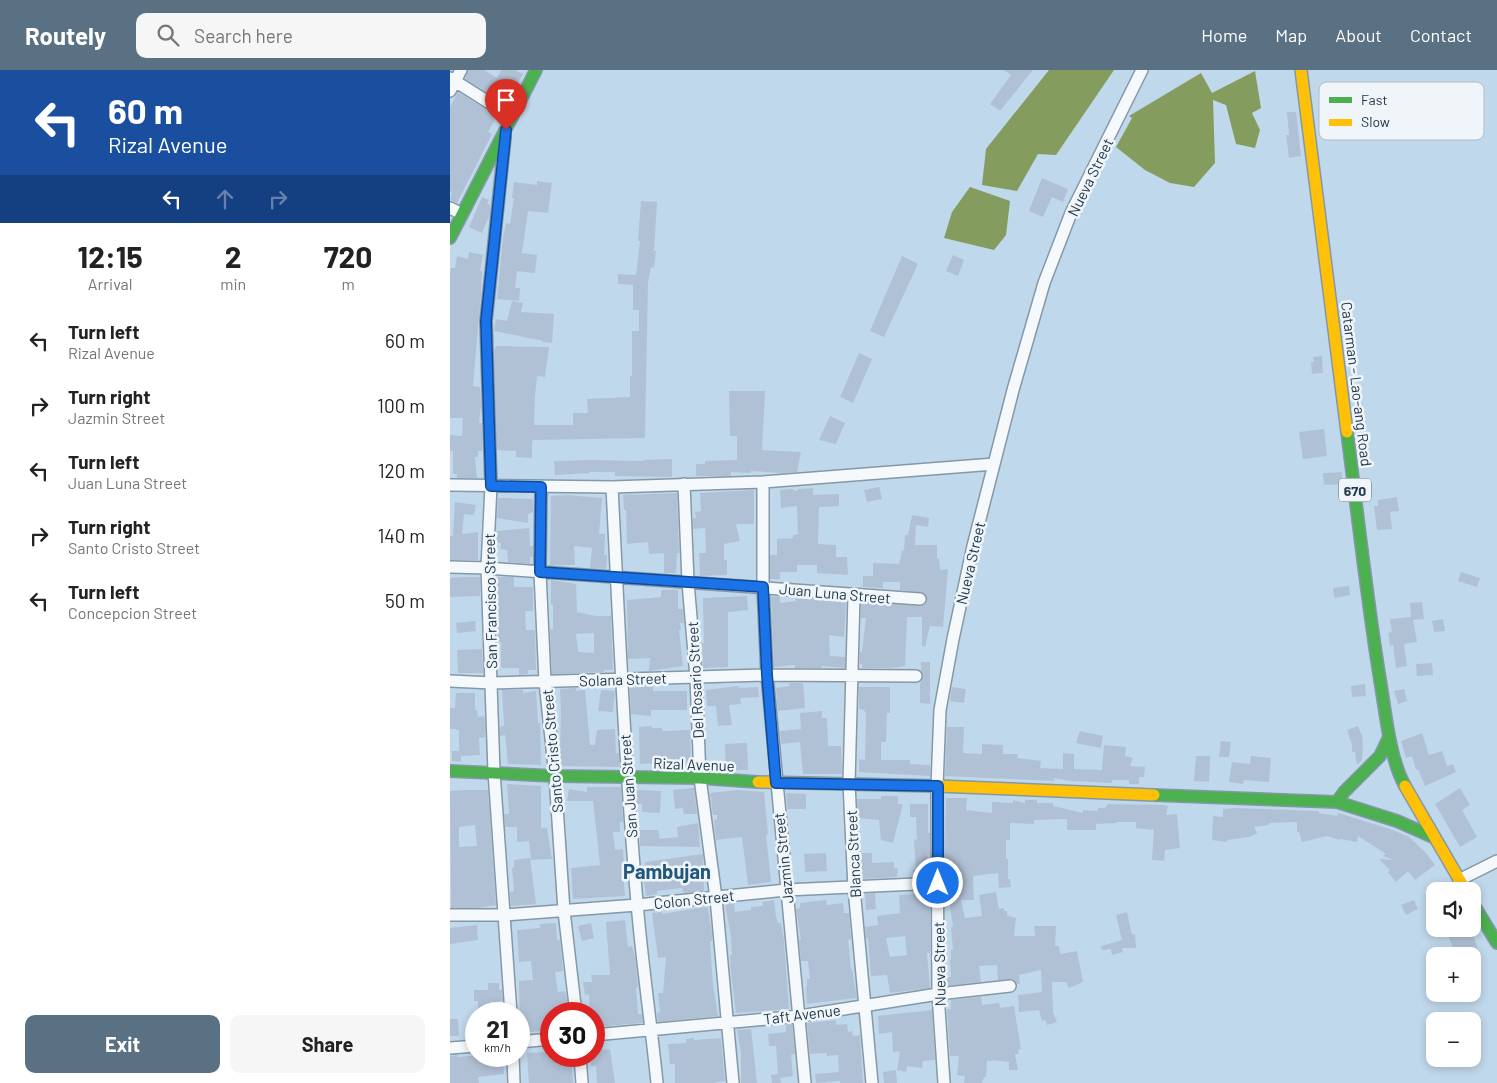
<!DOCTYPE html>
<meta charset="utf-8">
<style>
body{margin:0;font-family:Barlow,sans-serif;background:#f6f6f6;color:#222;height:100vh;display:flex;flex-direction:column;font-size:19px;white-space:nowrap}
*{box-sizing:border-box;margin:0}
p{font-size:16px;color:#767676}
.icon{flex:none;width:28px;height:28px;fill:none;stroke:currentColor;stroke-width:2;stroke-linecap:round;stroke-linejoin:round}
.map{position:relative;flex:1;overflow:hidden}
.panel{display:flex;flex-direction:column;background:#fff;width:450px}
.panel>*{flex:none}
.top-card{background:#1a4fa0;color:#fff;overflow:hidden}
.tools{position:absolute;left:976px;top:812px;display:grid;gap:10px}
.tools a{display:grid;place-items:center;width:55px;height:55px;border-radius:10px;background:#fff;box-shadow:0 2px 8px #0003;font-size:25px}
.speed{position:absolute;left:15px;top:932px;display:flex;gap:10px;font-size:25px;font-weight:700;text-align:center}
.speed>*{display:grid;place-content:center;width:65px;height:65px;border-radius:50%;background:#fff;box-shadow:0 2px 8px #0003;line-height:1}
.speed small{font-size:12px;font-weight:400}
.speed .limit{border:8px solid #d22;background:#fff;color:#111}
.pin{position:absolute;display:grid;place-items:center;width:42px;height:42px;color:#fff;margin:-51px -21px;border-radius:50% 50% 50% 0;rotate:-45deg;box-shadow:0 0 5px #0007}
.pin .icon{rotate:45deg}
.me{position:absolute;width:55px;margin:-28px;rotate:0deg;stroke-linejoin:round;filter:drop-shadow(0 0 4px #0008)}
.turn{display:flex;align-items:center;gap:18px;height:105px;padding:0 25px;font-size:22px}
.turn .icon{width:65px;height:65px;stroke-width:2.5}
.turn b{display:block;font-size:35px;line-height:42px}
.lanes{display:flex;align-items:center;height:48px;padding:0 25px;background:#0003;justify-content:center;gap:25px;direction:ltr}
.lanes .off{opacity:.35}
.eta{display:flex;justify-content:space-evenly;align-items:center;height:85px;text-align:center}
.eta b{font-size:30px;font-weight:700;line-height:35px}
.primary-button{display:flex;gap:10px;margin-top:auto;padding:10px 25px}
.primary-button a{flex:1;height:58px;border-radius:10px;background:#597183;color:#fff;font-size:20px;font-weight:700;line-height:58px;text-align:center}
.primary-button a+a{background:#f6f6f6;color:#222}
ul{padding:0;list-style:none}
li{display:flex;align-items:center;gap:15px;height:65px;padding:0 25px}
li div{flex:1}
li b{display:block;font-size:19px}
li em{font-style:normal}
header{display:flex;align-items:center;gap:30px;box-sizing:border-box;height:70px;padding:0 25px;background:#597183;color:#fff}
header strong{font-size:24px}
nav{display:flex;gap:28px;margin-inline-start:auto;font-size:18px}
.search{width:350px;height:45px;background:#f6f6f6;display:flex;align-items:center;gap:12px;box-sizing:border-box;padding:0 18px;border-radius:10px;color:#767676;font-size:19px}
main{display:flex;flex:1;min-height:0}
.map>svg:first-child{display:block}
.water{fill:#849c5d}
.building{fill:#b1c1d5;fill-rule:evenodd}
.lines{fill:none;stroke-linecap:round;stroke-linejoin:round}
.street-casing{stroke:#8498a8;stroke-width:14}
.fast-casing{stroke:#8498a8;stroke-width:14}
.slow-casing{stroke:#8498a8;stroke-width:14}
.street{stroke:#f6f9fc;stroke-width:11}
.fast{stroke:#4caf50;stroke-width:11}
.slow{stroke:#ffc107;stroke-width:11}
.route-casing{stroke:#114b97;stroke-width:12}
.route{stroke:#1a73e8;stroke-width:9}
.labels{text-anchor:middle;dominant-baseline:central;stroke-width:5;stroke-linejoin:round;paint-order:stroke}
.shield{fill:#f0f5fa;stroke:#607180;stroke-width:1}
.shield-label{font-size:14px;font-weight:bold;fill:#22394b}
.street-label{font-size:15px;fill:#22394b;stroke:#f0f5fa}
.district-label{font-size:20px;font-weight:bold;fill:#21577d;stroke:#f0f5fa}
.key{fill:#f0f5fa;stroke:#b2bdc6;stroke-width:1}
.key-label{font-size:14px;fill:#22394b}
</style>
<header>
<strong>Routely</strong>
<div class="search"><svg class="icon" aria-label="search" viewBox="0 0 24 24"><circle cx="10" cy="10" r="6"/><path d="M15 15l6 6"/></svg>Search here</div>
<nav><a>Home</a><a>Map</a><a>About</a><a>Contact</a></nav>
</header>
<main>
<section class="panel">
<div class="top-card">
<div class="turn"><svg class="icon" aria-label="left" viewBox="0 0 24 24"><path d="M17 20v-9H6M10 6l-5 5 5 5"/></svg><div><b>60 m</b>Rizal Avenue</div></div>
<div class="lanes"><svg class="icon" aria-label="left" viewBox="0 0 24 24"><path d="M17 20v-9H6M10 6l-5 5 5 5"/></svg><svg class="icon off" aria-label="ahead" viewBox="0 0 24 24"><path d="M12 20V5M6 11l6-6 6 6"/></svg><svg class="icon off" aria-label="right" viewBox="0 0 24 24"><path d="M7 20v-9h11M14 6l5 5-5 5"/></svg></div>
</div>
<div class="eta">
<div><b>12:15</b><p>Arrival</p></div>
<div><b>2</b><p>min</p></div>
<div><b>720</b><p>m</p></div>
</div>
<ul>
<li><svg class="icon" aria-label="left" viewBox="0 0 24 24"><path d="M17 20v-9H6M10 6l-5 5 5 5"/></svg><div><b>Turn left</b><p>Rizal Avenue</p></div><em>60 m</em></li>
<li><svg class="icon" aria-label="right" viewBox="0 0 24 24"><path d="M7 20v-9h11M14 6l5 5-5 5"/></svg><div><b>Turn right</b><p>Jazmin Street</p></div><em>100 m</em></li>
<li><svg class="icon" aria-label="left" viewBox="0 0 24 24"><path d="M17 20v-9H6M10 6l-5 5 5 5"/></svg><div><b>Turn left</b><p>Juan Luna Street</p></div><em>120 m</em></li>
<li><svg class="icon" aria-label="right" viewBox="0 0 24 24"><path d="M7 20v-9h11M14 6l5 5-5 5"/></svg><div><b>Turn right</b><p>Santo Cristo Street</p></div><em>140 m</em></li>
<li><svg class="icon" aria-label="left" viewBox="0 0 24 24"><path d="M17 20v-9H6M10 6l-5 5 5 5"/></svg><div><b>Turn left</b><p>Concepcion Street</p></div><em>50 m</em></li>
</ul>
<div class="primary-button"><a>Exit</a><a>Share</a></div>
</section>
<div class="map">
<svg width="1047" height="1013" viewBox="0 0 1047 1013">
<rect width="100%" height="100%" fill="#c0d8eb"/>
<path class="water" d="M599,0H664L606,85L588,84L567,121L532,115L536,79Z
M805,1L811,38L802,43L810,60L805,78L786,74L776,35L763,30L765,93L744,117L720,113L695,100L666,77L682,48L679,46L751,3L762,23Z
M520,117L560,131L556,165L544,180L494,168L502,142Z"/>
<path class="building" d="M18,0H34L47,8L51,0H65L73,4L58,29L40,19L38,23L15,9Z
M554,0H583L550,41L540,34L561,5Z
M8,22L47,46L38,62L42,64L7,133L0,130L2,122L0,121V37Z
M837,42H846L851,86L839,88L836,65H839Z
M592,108L618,119L613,132L602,127L593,147L579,141Z
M87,111L102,113L98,143L78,141L72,183L87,185L85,203L67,201L65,218H70L69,231L47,229L53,167L56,153L60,154L64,128H62L64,112L87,115Z
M32,127L39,130L37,134L40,135V144L32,163L19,157Z
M191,131L207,132L204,181H206L204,198L201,197L198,213L195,368L84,370L82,371V388L66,387V381L47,380L44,280L46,276L99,277L95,307L87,306L85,326L84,355H123V343H138L137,329L180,327V306H182V261H189V240H183V215L168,214V204L186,205L190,171H188Z
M19,182L33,185L30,201H32L31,225L23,316L30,317L31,335L29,353H32V381H28V387H25L27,408H7V404H3V381H0V365L12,366L13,348H0V204L1,198H5L7,186L18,189Z
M503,185L514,190L508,206L496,201Z
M452,186L468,194L434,267L420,261Z
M62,231L73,233L71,242L104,244L102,273L92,272L93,271L44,261L46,249L57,251Z
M409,283L422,289L403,333L390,327Z
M872,286L873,303L862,304L861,292H864L863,287Z
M279,321H315L312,380L351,382L347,402L332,403L301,401V403L281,402V406H246V394H255V391L287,390V366H280Z
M380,346L395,353L386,374L369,370Z
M874,359L877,386L853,389L849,362Z
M222,389V407L165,406V402H139L140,403L105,405L104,391L139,390L194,391V390Z
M892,402V414L874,415L873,403Z
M429,417L432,429L417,432L414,420Z
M363,418V425L389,424V436L369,437L368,474L386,475V487H397L398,505L367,503V495H347V502H330V509H320V485H327V469L343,468V465L348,464L347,436L331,438L330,420L341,419L347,421L348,419Z
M304,420V454H286L290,471L274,474V490H277V505L250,506L249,483H256L255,458L243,459V448H246L245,442L251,441L250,423Z
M227,423L229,483H227L226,503H214V483L199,484L198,472L177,474L176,440H174L173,425Z
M117,425L152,428L149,464H155L154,485H157L156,499L140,498L142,478L124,476L125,495H100L101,426Z
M947,427L949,441L940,442L942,459L927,460L924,436H928V430Z
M48,428L83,429V442L78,444V453L47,448Z
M5,432L26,435L24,445L14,444L12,464L28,462V490H0V466H3Z
M462,445L479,448L478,457L466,455L465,475H487V489L489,488L490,500L498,499L493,557L480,556L475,577L472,576V547H457L455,596L440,598H412V594H410V582H412L416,548H411V532L469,536L474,535L477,530L474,523L450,520V512H433V518L413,517V506H423V493L449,494L452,480L454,481L455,465H458Z
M79,458L80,476H83V487H80V494L58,492L57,480L50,479L51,473H46V461Z
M1011,502L1030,508L1027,517L1008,511Z
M14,507H30V526L0,527V508Z
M45,507H64V517H83V541H75L76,560H85L86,600H78V604L69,605V598H51V572H48V526H45Z
M101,510L126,514L127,542L146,546H161L163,600H154V602L102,604L100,560L103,559V535H101ZM144,563V583L128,582L126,564Z
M899,516L900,525L884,528L883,518Z
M211,520H228V539H233L234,553H230L231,560H229L233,596L199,601L200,588L178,589L177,530L211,527Z
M297,526L298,540L278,542V597L253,598L252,573H254L253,528Z
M330,526V533L346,531V528H351L396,532L394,567L379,565L380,586L395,587V598L372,596V598H345V595L324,597L321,527Z
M972,532L974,549L963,550L967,572L954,574L957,596L946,598L943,575L940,576L938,563L942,562L940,549L961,547L960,533Z
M993,549L995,561L984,562L982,551Z
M25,551L26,561L7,563L6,553Z
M32,579L33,603H8L7,580Z
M471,592H480V634L470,633V614L473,607L471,601Z
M982,593L983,605L967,606L966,594Z
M339,613H353L355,638L328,641L326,618L340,616Z
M915,614L916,626L902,627L901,616Z
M203,616V621H237V640H201V646L181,644L180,618Z
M288,616L289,618L308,617L309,627L290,628L291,634L279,635L282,655L268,656L266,636H257L256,620Z
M409,617H440V643H437L436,672H431V690H460V694L480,695V706L409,702V689L415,690L416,642H414L415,640L409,639Z
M502,617L516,619L514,633L500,631Z
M126,618V621L135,620L140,675H145L147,660L165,659L166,683H169V697L111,696L110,682L111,642L110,619Z
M954,619L957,631L948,634L944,621Z
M52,620H73V623L86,621L88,653H90L91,695L58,694L55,665L50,666V657L54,656Z
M151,620L165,621L163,642L148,641Z
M6,623H25V640H27L28,647L34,646L35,649V667L29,668L30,685L11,686V692L2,691V681H9V660H6V659H0V638H5Z
M372,641V648H377L378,676H391L392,704H353L350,672L331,674L330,661L351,659L350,643Z
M202,656V658H212V661L240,660L241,698H220V692L190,694L189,657Z
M908,656L911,664H912L913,677L912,690L907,695L905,682H902V675L897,660Z
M497,657H514L513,683L532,684V674L553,675V684H568L567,688L591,691L590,698L613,699V683L624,684V699L652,700L654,675L676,677L675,686L683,688L680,696L695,697L694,707H689V714H679V710H662V713L619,711L604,708V711L495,706Z
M630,661L653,666L651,678L626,673Z
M972,663L979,685L992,681L997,696L1003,694L1006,702L975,716L968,699L966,700L962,686L956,688L951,671Z
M771,671L781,672L779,687H769Z
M293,673H297L298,700H276L275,674Z
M746,686H760L759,712L744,711Z
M801,686L821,688L819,712L794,710L793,714L779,712L782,692L800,694Z
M57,714L91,716V758H97L102,789L81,790L79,771L67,772V757H55L54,744H59Z
M137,717H171L173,752H170V762H163L165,780L173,779L174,795H172L175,826L123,829L121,798L150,795L143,731H117L119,719L137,722Z
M241,718H244L247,744H234L233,738L225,739L223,720Z
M1010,718L1020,735L1012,740L1027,767L1010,777L985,734Z
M15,720H38L46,835L28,838H1L0,721ZM25,755L27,776L9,777V757Z
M186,720L211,721L210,743L192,742V734H187Z
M287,720L314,722L318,764L316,765L321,812L298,815L292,767L266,770L264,750L267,749V745H263L260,723Z
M336,723L356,724V739H337Z
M431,726H448V734H453L443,773L431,770L429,750L408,748L407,729H431Z
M496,728H517L516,740L542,743V732L563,733V730L575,733V730H587V733H603V736L633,743V740L648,741V738H655L658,734L713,735L718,736L716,745L727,744L730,778L715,780L714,791L702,790L704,760L686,758V752H667V753L646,754V760H617V749L584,750V754L560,753V770H556V789H558V809H560L561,817L549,818L548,803L523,806L524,830H511L515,848L532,846L529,825L546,822L549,839L554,838V841H557V845L566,848L564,866H585L584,856H606L605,876H609L610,884L627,881L633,912L619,918L616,912H602L603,942L607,952L597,955L595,950L592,951L589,940L569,942L568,925L592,922L591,900L569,905L570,914H567L563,909L548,910L547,895L529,896L531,912L495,916V908L501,907L500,890H501V880H503L501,857H503L498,822H500V815L497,814L496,792H495Z
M460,734H478V763H480V784H477L478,794L477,796H474V806L463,807V800H466L464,769L467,770L466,747H460Z
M786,738L869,741V743L887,746L888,743L943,760L959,767L976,783L985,795L965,810L958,801L946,812L938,802L940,800L929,789L944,790L933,786L936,784L908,766L907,772L890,769V770L877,766L852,772L849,762H847V752L819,753V755L804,757L807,763L799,767L777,770V772L762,770L763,746L773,747V739Z
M248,753L250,777L190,776V760H208L210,769L228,767L227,757Z
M376,783L377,801L355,802L354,784Z
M410,783H422V793L444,792V798H448L447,807L411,809Z
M253,784L254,821L234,823L232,818L207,821V824L196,826L193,803H196L195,792Z
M80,788L86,834L61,836L60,822L64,821L62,798L64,797V790Z
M425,823L426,839L416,840L415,824Z
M480,823V883H477L480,918L440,923L437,905L421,906L418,868H416L415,857L428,855L427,846L450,843L449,825ZM455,866L457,885L440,887L436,868Z
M324,830L326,847L328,853H331L334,871L339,939L286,943L281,903L280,885H282L281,867L275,834L284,833L285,842L301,840V837L313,836L312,832Z
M376,830L377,835L393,833L394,843H399L401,869L398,870L401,899H402L407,928L357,934L356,916H357V909H360L358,891H351L349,870H351L346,839L350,838V833Z
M964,830L968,839L956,845L951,835Z
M255,837L258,838L262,864V871H260L263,915L268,946L208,952L207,943L210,942L208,923H213L216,887L208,888L202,843L212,842V844Z
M677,842L682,865L685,864L686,878H672L673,882L662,885L661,879L652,880L651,876L672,870L666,845Z
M175,850L178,877L182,876L185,887L188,917L186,918L188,944H192L193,953L144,957V944H140L139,924L135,925L133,912H142L141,905H160L156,852Z
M106,853L107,870H110L113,901L105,902L108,922L115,921L117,931L114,932L116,944H101V960L70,963L69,911L83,910L81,891L69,892L67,860L90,858V854Z
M141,853L144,868L132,871L128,856Z
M27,855L28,870L0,874V858Z
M996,859H1021L1029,882L1018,886H1006Z
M38,913H49V920H52L53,931H49V940H28V931H24V920H38Z
M531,927L532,935L549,933L550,938L564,936L571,979L568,980L569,984H565L568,1000H559V992L542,990V991H537L536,1007H534L532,1013H514L515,1006L507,1005L509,986H500L497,939H501V930Z
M482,940L485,990L473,991L472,998L457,996L456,1002L447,1000L450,981L443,982L442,962L429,964L428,946Z
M0,949H8L9,966H0Z
M386,950V955L397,954L398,962L402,961L403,966L410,965L413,1013H390V1011L366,1013L365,1004L389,1002L388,985L377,986V983L360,984L357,953Z
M342,954L345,984L341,985L343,1006L330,1008L331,1013H322L321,1005L328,1004L326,976H319L318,964L336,962V955Z
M301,959L307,1013H291V982L287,960Z
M244,968V970L271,968L275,1011L262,1013H225V994H220L218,974L236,973V969Z
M144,972H151L152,980L160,979L165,1013H147L146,996H141L140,986H144Z
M97,982V986H121L123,1013H79L77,983Z
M8,985V987L19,986H39V989L53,988L54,1004L28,1007L29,1013H0V986Z
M446,1000L447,1013H434L433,1002Z"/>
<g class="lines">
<defs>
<path id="street" d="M0,8L62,47
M0,21L11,0
M55,67L36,251L41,416L37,498L44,702L61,944
M0,138L12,144
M313,412V517L317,605L355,1013
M234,414L238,512L246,607L250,708L266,828L283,1013
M0,415L162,417L313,412L544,394
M91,417L90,502L95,612L105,706L114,841L126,944
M162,417C169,556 175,694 187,833C192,893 201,953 207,1013
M0,497L37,498L470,529
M404,525L399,713L404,818L422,1013
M0,611L42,613L317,605L466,606
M1009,810L1047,791
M0,845H54L187,835L336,820L488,813
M144,965L350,946L488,924L560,916
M69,972L101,969
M0,978L26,976
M63,986L64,1013
M130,986L132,1013
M494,1013L488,924L487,716L490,640L503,569L523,476L563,320L594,213L621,143L692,0"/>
<path id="fast" d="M0,168L86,0
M897,362C908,446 917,531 931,616C936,646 940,689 955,716
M0,701L105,706L250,708L308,712
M704,725L887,732L947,751L983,767
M887,732L894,722L930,686L939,667
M1022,832L1047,873"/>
<path id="slow" d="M851,0L897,362
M308,712L487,716L704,725
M955,716L1016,821"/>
</defs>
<use href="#street" class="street-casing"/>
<use href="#fast" class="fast-casing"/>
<use href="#slow" class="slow-casing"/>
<use href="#street" class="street"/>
<use href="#fast" class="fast"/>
<use href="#slow" class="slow"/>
</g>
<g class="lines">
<defs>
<path id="route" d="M56,60L36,251L41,416L91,417L90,502L313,517L317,605L326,713L488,716V813"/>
</defs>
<use href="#route" class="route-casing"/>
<use href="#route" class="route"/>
</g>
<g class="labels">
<rect class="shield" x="889" y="408.5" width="32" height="23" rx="4"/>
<g class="shield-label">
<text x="905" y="420">670</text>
</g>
<g class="street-label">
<text transform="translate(640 107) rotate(-64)">Nueva Street</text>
<text transform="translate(907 314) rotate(83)">Catarman - Lao-ang Road</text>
<text transform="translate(520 493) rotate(-77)">Nueva Street</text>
<text transform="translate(385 523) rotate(5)">Juan Luna Street</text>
<text transform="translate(40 531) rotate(-91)">San Francisco Street</text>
<text transform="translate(173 609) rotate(-2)">Solana Street</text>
<text transform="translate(245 610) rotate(-93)">Del Rosario Street</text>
<text transform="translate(102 681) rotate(-95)">Santo Cristo Street</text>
<text transform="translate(244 694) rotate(2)">Rizal Avenue</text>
<text transform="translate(178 716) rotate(-94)">San Juan Street</text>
<text transform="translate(403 784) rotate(-93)">Blanca Street</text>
<text transform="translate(333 788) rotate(-96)">Jazmin Street</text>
<text transform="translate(244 829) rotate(-6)">Colon Street</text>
<text transform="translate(489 894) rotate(-91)">Nueva Street</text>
<text transform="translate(352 944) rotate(-7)">Taft Avenue</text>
</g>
<g class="district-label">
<text x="217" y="801">Pambujan</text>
</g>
</g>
<rect x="869" y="12" width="165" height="58" rx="8" class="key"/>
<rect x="879" y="27" width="23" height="6" fill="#4caf50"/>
<rect x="879" y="49" width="23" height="7" fill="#ffc107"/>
<g class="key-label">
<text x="911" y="35">Fast</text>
<text x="911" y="57">Slow</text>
</g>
</svg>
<div class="tools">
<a><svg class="icon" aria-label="sound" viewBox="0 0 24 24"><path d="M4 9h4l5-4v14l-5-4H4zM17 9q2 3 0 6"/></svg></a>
<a>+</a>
<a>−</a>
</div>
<div class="speed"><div>21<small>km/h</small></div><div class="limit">30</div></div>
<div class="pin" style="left:56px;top:60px;background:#d93025"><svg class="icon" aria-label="arrive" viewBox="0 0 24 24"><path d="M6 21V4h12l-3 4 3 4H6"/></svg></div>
<svg class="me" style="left:488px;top:813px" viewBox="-20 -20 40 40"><circle r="17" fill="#1a73e8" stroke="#fff" stroke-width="3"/><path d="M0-11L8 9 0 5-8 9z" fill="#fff"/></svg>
</div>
</main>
